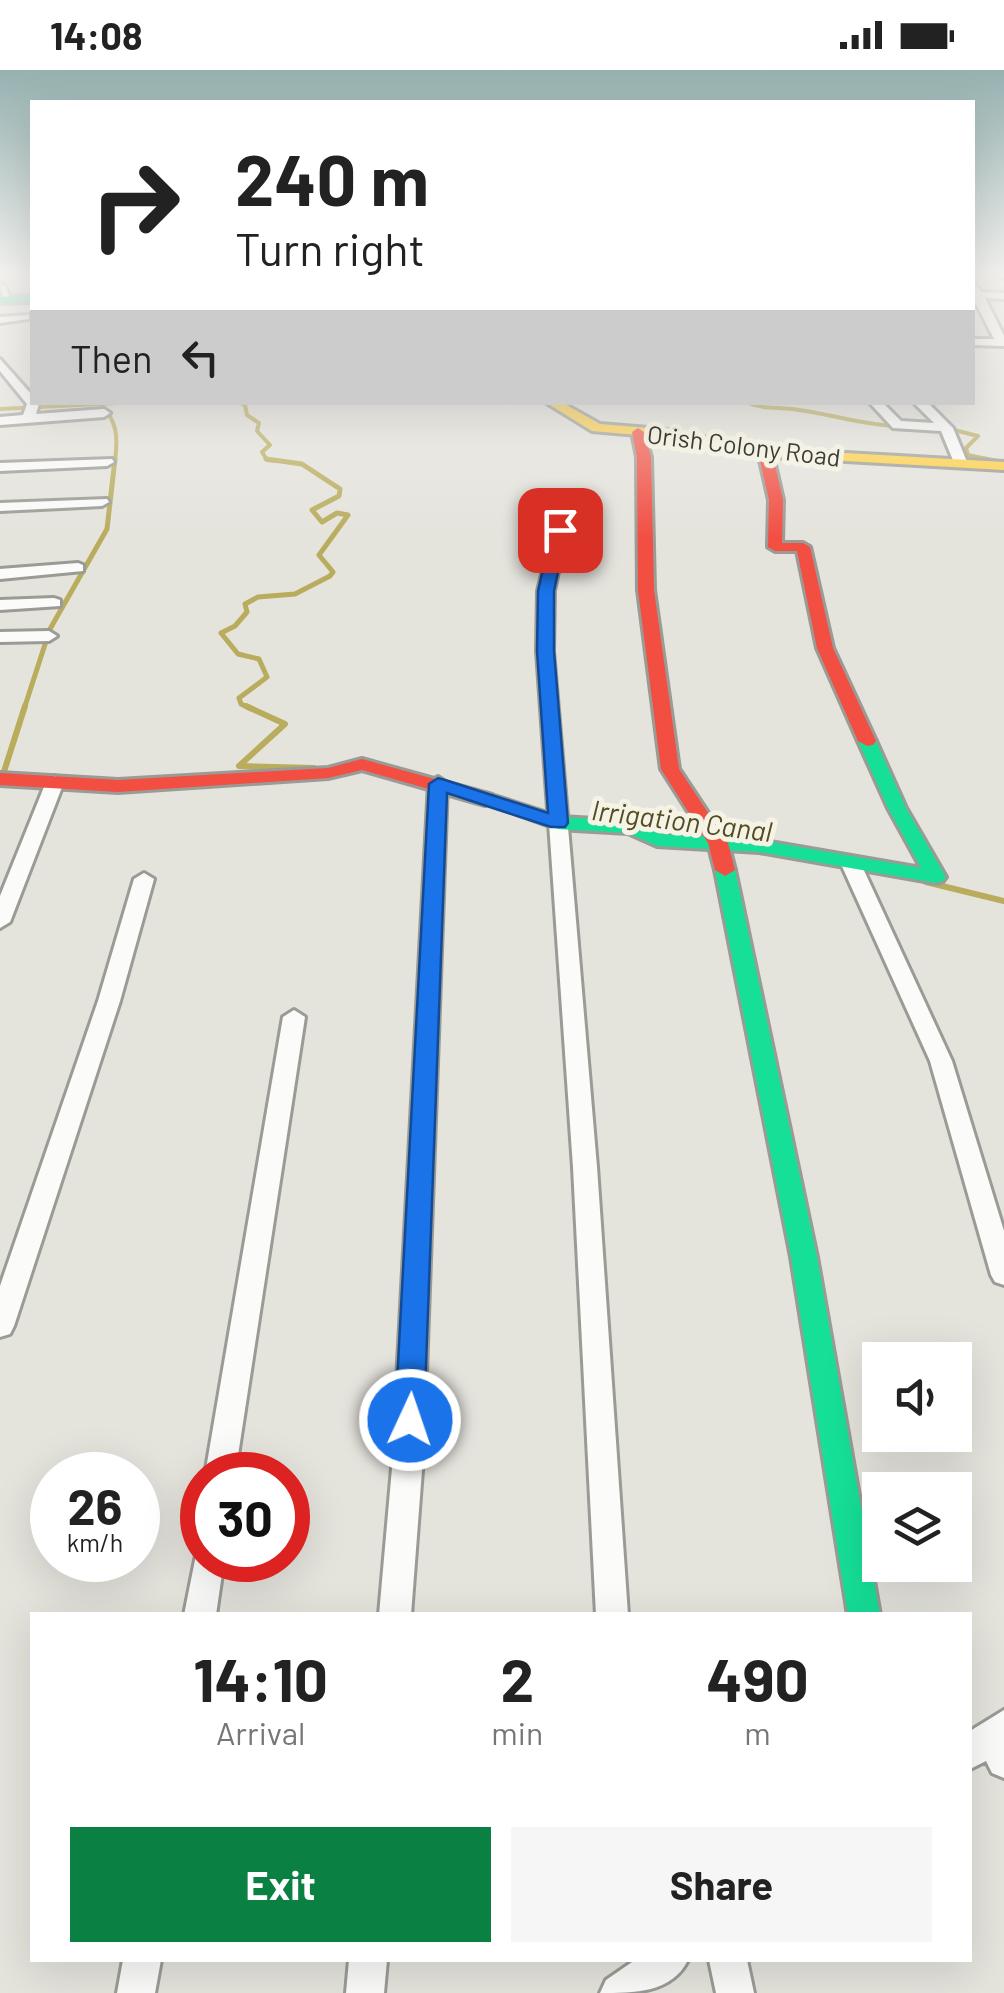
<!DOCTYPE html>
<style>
body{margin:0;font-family:Barlow,sans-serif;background:#f6f6f6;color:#222;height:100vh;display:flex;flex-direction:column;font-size:38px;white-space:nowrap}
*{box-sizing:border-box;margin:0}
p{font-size:32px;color:#767676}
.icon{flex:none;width:55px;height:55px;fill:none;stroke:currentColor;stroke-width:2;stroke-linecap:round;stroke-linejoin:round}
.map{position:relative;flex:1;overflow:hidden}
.panel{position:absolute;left:30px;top:1542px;width:942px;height:350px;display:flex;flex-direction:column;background:#fff;border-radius:0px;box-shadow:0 10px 40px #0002}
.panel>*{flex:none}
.guide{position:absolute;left:30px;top:30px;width:945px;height:305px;border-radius:0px;box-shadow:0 10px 40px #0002;background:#fff;color:#222;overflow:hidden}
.buttons{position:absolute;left:862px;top:1272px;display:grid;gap:20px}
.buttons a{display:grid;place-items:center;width:110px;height:110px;border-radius:0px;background:#fff;box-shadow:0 10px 40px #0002;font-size:50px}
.speed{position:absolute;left:30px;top:1382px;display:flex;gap:20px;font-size:50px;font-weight:700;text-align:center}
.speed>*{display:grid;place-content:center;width:130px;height:130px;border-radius:50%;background:#fff;box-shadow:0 10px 40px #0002;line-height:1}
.speed small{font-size:25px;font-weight:400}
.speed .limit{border:15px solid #d22;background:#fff;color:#111}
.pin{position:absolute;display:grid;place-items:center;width:85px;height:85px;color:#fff;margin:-42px;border-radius:20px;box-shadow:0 5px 15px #0006}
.me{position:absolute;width:110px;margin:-55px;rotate:3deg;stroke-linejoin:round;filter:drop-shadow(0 0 8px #0008)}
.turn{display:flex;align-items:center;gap:35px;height:210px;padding:0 40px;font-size:45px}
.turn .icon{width:130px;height:130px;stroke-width:2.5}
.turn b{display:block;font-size:70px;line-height:85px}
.then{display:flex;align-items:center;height:95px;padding:0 40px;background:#0003;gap:20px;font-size:38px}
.eta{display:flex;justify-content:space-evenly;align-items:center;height:170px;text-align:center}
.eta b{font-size:60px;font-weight:700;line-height:70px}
.action{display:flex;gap:20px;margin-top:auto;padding:20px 40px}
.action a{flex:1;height:115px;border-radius:0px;background:#0b8043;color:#fff;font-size:40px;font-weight:700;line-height:115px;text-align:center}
.action a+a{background:#f6f6f6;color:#222}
.status{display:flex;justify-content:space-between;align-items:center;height:70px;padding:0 50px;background:#fff;direction:ltr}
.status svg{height:28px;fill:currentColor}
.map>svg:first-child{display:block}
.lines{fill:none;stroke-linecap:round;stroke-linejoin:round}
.stream-far2{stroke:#b9ac5d;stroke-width:4}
.stream-far1{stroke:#b9ac5d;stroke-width:5}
.stream{stroke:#b9ac5d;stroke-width:6}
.street-casing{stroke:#9b9b96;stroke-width:6}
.fast-casing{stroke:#9b9b96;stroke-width:6}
.slow-casing{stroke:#9b9b96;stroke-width:6}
.jam-casing{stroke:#9b9b96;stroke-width:6}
.street{fill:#fbfbfa;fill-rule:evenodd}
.fast{fill:#16e098;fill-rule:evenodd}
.slow{fill:#ffcf43;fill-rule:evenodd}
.jam{fill:#f24e42;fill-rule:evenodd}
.route{fill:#1a73e8;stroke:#114b97;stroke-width:2.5}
.labels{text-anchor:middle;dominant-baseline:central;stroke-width:10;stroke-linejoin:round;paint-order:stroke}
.far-street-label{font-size:25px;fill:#3d3c37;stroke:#f5f3e5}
.far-water-label{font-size:28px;font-style:italic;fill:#534c21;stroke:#f5f3e5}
</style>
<div class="status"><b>14:08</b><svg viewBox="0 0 49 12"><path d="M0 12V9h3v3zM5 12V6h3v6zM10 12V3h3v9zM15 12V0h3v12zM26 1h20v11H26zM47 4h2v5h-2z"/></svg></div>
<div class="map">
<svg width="1004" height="1923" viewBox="0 0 1004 1923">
<rect width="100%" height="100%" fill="#e4e3dc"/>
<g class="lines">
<path class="stream-far2" d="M237,332L245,335L247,345L259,353L257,361L270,375L262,382L267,390L278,391
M745,332C763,339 774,337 792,339C828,343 861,355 897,356
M99,333C118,351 118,367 115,391
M0,339L138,332
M946,358L978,366L966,378L968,385L996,391"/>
<path class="stream-far1" d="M985,389L1004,393
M24,639L50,559L107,459L115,389
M251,639L241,634L239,628L267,607L259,589L238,584L221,563L235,556L247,542L245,534L258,527L295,524L330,506L333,502L319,485L348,445L337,443L322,452L312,440L339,426L340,419L302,394L266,389"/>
<path class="stream" d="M246,636L285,654L239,696L314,698
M0,714L25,636
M926,812L1004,831"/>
<defs>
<path id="street" d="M994,200H1004V209Z
M972,211L981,222L1004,223V229L985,228L1004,266V276L972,275V269H994L972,226Z
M0,213L5,216L12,232L3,230Z
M29,245V249L0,253V247Z
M0,289L32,325V332L39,334L36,344L104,339L110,343L104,347L0,355V347L23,345L27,334L0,301Z
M869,332H882L901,351L934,353L913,332H927L953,358L967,392L955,395L941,361L893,358Z
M112,389L114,392L107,396L0,401V393Z
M107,429L109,432L102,436L0,441V433Z
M560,455L567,459L554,521L553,581L597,1097L628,1545H596L573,1097L537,581L538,521L553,459Z
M78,493L83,495V501L0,509V499Z
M54,528L60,530V536L0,540V530Z
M0,562L49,561L57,566L49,571L0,572Z
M55,706L64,712L10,852L0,858V826L46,712Z
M438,707L447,713L423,1387L411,1545H379L393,1387L429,713Z
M851,788L861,794L952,991L1004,1161V1215L995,1212L991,1205L930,991L841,794Z
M144,803L154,809L120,931L14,1256L10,1264L0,1267V1216L98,931L134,809Z
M294,940L305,947L235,1405H205L283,947Z
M202,1478V1490H224L216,1545H184L197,1480Z
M1004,1640V1708L992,1703L986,1691L970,1699V1661Z
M123,1890H161L155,1923H117Z
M349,1890H387L384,1923H346Z
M635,1890H688C672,1923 634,1923 600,1923L606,1910Z
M709,1890H747L754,1923H716Z"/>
<path id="fast" d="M32,226V232L0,233V227Z
M867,666L876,671L906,738L946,807L943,811L936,813L759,782L657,776L628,763L558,759L476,729L485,723L560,747L632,751L661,764L759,770L921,798L888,738L858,671Z
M725,794L735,800L817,1187L880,1545H848L791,1187L715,800Z"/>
<path id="slow" d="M545,332H561L600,354L661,359L758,378L1004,392V400L758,386L661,367L592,361Z"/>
<path id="jam" d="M638,358L644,362L651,387L654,520L679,699L728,773L735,800L725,806L715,800L708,773L661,699L638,520L637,387L632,362Z
M765,378L772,382L783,430L782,473H803L810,477L833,578L876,671L873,675L867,676L858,671L817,578L797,481H775L768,477L769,430L758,382Z
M362,689L492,725L494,729L485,735L362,700L328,708L118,722L0,715V703L118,710L328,698Z"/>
</defs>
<use href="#street" class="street-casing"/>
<use href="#fast" class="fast-casing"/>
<use href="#slow" class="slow-casing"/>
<use href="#jam" class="jam-casing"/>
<use href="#street" class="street"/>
<use href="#fast" class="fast"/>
<use href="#slow" class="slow"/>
<use href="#jam" class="jam"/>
</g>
<linearGradient id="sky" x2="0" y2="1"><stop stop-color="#95b1b0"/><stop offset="0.43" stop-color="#f3f2ef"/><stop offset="1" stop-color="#f3f2ef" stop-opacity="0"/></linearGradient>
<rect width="1004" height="469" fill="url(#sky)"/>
<path class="route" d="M560,455L567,460L554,521V581L568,753L565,757H551L447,723L424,1350L420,1359L410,1362L399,1359L395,1350L429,714L438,708L445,710L548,743L537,581L538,521L552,460Z"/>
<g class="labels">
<g class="far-street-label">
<text transform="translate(744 375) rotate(7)">Orish Colony Road</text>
</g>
<g class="far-water-label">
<text transform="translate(682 750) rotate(7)">Irrigation Canal</text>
</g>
</g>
</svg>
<div class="buttons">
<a><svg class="icon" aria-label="sound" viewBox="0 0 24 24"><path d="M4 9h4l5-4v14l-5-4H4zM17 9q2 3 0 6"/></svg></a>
<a><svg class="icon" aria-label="layers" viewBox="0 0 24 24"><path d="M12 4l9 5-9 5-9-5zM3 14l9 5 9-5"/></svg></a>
</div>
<div class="speed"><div>26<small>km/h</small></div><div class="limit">30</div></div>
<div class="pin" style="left:560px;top:460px;background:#d93025"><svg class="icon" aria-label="arrive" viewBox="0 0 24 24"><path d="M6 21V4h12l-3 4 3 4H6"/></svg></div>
<svg class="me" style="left:410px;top:1350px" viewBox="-20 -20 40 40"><circle r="17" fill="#1a73e8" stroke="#fff" stroke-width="3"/><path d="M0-11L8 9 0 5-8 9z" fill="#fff"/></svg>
<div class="guide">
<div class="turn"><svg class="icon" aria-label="right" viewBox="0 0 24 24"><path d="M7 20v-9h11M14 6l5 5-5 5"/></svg><div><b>240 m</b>Turn right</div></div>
<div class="then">Then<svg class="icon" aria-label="left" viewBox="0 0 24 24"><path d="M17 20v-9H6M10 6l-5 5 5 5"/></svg></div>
</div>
<section class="panel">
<div class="eta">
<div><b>14:10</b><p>Arrival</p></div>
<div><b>2</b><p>min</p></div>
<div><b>490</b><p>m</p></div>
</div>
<div class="action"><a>Exit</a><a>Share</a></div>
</section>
</div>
